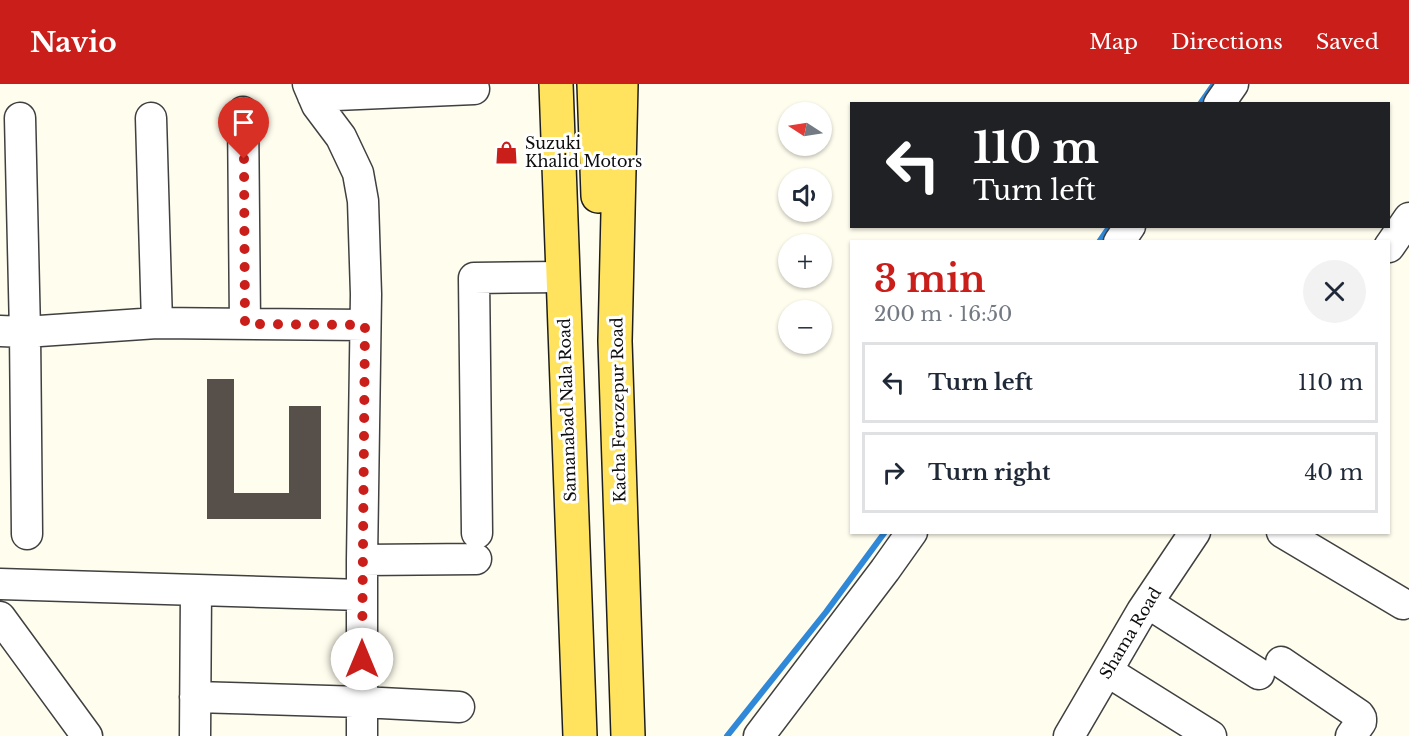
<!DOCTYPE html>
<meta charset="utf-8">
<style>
body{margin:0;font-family:"Libre Baskerville",serif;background:#f2f2f3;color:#1f2937;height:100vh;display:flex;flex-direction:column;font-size:22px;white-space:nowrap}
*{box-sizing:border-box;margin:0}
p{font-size:20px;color:#747a83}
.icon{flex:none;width:33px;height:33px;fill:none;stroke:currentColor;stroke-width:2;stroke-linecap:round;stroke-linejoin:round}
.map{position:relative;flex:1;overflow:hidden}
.side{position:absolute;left:850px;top:156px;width:540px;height:294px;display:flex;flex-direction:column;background:#fff;border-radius:0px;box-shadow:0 2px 4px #0004}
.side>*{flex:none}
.banner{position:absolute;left:850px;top:18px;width:540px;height:126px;border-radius:0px;box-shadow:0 2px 4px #0004;background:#202124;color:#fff;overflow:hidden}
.needle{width:39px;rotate:282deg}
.fabs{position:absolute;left:778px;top:18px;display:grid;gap:12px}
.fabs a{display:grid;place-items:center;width:54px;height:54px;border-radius:50%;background:#fff;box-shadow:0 2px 4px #0004;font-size:30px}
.pin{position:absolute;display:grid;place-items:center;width:51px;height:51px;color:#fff;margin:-62px -26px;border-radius:50% 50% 50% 0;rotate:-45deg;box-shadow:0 0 6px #0007}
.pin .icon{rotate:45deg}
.me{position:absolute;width:66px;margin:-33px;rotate:0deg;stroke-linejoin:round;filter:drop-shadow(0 0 4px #0008)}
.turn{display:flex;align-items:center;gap:21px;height:126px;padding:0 24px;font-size:27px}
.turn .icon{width:78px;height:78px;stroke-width:2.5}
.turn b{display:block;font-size:42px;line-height:51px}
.round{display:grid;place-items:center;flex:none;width:63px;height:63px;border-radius:32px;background:#f2f2f3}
.headline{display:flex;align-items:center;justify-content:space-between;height:102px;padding:0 24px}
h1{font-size:36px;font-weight:700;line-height:45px;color:#c91e1a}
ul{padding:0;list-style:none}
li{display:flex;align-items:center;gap:18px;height:81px;margin:0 12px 9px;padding:0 12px;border:3px solid #e0e1e3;border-radius:0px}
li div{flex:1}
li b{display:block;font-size:22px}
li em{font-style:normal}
header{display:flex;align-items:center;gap:36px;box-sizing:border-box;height:84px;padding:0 30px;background:#c91e1a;color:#fff}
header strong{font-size:28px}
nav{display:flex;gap:33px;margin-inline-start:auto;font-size:21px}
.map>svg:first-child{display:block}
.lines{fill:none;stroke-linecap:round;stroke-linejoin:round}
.stream{stroke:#2f88d8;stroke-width:6}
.building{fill:#574f49}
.minor-casing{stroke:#404040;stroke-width:33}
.major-casing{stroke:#1e1e1e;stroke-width:36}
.minor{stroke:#fff;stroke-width:30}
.major{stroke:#ffe35e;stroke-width:33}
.route{stroke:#c91e1a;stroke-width:10;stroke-dasharray:0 18}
.labels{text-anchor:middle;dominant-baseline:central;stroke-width:6;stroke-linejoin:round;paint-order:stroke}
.poi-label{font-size:16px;fill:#0d0d0d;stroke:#fff;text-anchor:start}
.street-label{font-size:16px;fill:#0d0d0d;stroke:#fff}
</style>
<header>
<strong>Navio</strong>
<nav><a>Map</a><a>Directions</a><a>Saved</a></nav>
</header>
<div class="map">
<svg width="1409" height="652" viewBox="0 0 1409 652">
<rect width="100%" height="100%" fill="#fffdee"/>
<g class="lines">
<path class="stream" d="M1200,20L1214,0
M1099,158L1110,142
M727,652L826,528L885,448"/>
</g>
<path class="building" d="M207,295H234V409H289V322H321V435H207Z"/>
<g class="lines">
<defs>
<path id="minor" d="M308,0L317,21L341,53L358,89L363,117L366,210L362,476V652
M313,12L474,5
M1219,20L1233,0
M243,28L245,240
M20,34L25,248L27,450
M151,34L157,239
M1119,158L1130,142
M1389,163L1409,134
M0,247L25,248L157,239L365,241
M1282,448L1403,520
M477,449L474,194L562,193
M362,476L476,475
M0,500L362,511
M1148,519L1259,590
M0,533L87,652
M1281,578L1359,631L1361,634V638L1351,652
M1107,587L1211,652
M195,613L362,618L459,623
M195,652L196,506
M759,652L885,486L912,448
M1069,652L1142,527L1195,448"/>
<path id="major" d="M556,0L580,652
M594,0L598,112
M621,0L615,257L628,652"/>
</defs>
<use href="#minor" class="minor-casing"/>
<use href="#major" class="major-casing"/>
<use href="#minor" class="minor"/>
<use href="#major" class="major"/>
</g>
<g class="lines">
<path class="route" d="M244,75L245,240L365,241L362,575"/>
</g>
<defs>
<symbol id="shop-bare" viewBox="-9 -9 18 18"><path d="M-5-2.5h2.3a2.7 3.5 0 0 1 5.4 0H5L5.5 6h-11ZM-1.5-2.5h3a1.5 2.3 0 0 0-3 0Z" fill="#c91e1a" stroke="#fff" stroke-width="2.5" paint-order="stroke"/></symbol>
</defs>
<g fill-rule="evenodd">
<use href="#shop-bare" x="490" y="52" width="33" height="33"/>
</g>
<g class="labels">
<g class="poi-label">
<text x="525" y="59">Suzuki<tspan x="525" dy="18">Khalid Motors</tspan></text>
</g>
<g class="street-label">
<text transform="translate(567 326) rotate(-92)">Samanabad Nala Road</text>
<text transform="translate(618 326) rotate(-91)">Kacha Ferozepur Road</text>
<text transform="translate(1130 549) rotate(-59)">Shama Road</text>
</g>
</g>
</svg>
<div class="fabs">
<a><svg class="needle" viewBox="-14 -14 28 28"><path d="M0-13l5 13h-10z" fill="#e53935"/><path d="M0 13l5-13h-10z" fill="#747a83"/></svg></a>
<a><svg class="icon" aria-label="sound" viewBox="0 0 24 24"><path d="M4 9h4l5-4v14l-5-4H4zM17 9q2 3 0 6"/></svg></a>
<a>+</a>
<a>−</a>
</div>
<div class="pin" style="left:244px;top:75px;background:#d93025"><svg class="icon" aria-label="arrive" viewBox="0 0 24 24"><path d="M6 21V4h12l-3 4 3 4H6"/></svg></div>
<svg class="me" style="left:362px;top:575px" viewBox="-20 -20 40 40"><circle r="19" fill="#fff"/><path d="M0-13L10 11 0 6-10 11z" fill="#c91e1a"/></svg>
<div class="banner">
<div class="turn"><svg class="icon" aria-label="left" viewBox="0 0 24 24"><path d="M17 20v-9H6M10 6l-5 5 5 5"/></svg><div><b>110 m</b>Turn left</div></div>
</div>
<section class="side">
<div class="headline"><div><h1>3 min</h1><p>200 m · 16:50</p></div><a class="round"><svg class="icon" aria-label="close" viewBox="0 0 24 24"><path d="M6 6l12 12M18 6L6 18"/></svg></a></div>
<ul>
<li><svg class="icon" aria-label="left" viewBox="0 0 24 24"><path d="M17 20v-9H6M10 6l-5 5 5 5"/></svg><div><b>Turn left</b></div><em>110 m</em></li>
<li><svg class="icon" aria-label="right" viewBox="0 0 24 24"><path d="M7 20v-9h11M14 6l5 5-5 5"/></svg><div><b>Turn right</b></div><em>40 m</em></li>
</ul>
</section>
</div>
